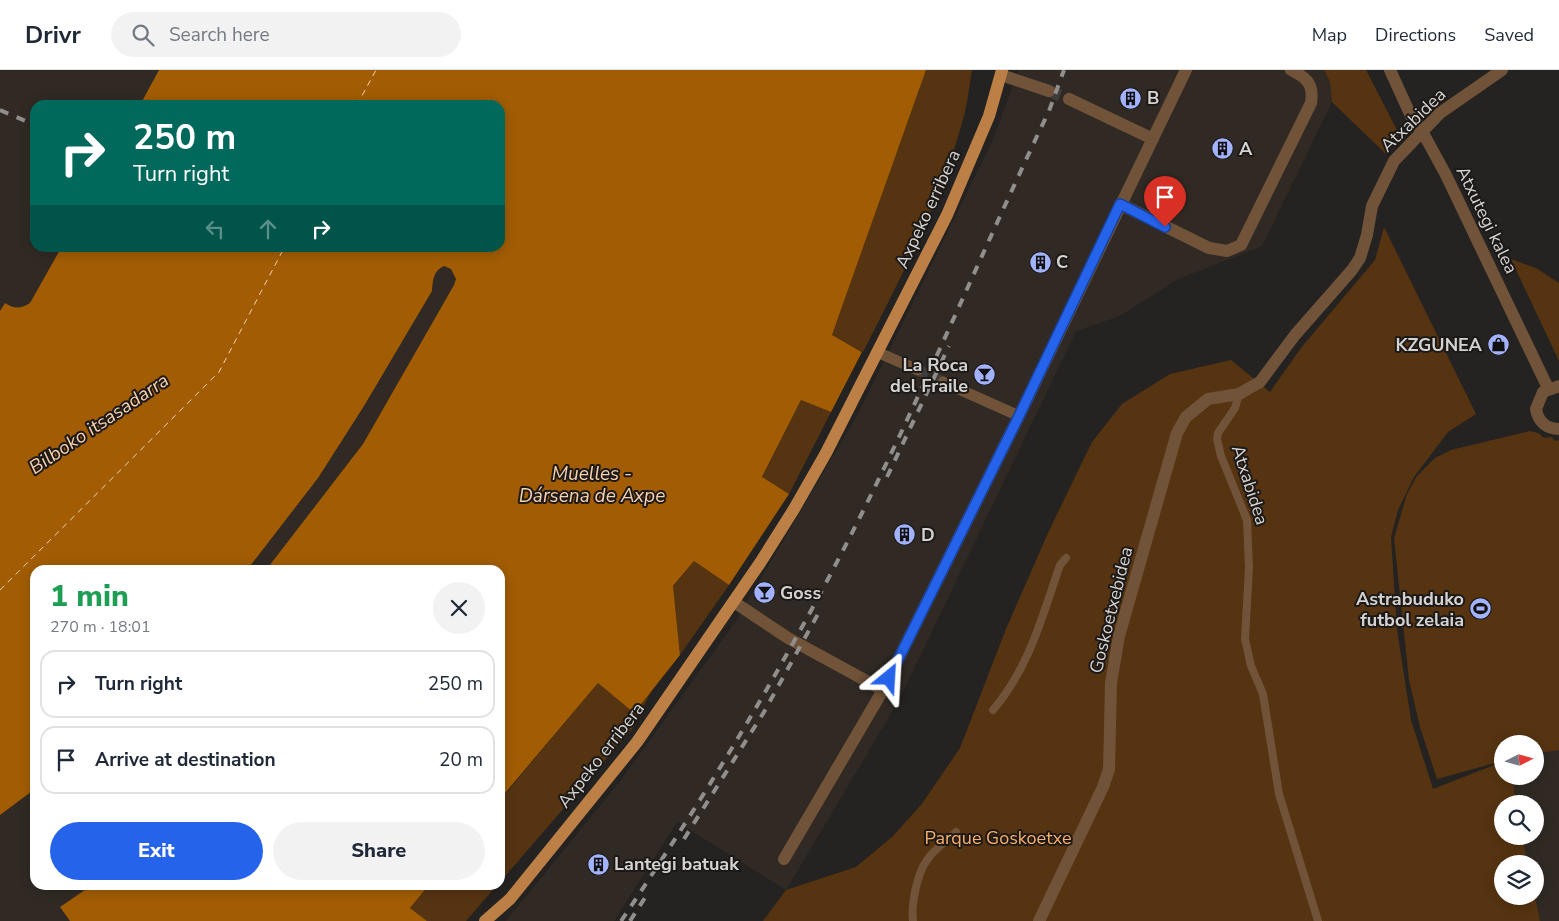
<!DOCTYPE html>
<meta charset="utf-8">
<style>
body{margin:0;font-family:"Nunito Sans",sans-serif;background:#f2f2f3;color:#1f2937;height:100vh;display:flex;flex-direction:column;font-size:19px;white-space:nowrap}
*{box-sizing:border-box;margin:0}
p{font-size:16px;color:#747a83}
.icon{flex:none;width:28px;height:28px;fill:none;stroke:currentColor;stroke-width:2;stroke-linecap:round;stroke-linejoin:round}
.map{position:relative;flex:1;overflow:hidden}
.drawer{position:absolute;left:30px;top:495px;width:475px;height:325px;display:flex;flex-direction:column;background:#fff;border-radius:15px;box-shadow:0 2px 12px #0003}
.drawer>*{flex:none}
.banner{position:absolute;left:30px;top:30px;width:475px;height:152px;border-radius:15px;box-shadow:0 2px 12px #0003;background:#00695c;color:#fff;overflow:hidden}
.needle{width:32px;rotate:84deg}
.tools{position:absolute;left:1494px;top:665px;display:grid;gap:10px}
.tools a{display:grid;place-items:center;width:50px;height:50px;border-radius:50%;background:#fff;box-shadow:0 2px 12px #0003;font-size:25px}
.pin{position:absolute;display:grid;place-items:center;width:42px;height:42px;color:#fff;margin:-51px -21px;border-radius:50% 50% 50% 0;rotate:-45deg;box-shadow:0 0 5px #0007}
.pin .icon{rotate:45deg}
.me{position:absolute;width:55px;margin:-28px;rotate:27deg;stroke-linejoin:round;filter:drop-shadow(0 0 4px #0008)}
.turn{display:flex;align-items:center;gap:18px;height:105px;padding:0 20px;font-size:22px}
.turn .icon{width:65px;height:65px;stroke-width:2.5}
.turn b{display:block;font-size:35px;line-height:42px}
.lanes{display:flex;align-items:center;height:48px;padding:0 20px;background:#0003;justify-content:center;gap:25px;direction:ltr}
.lanes .off{opacity:.35}
.round{display:grid;place-items:center;flex:none;width:52px;height:52px;border-radius:26px;background:#f2f2f3}
.summary{display:flex;align-items:center;justify-content:space-between;height:85px;padding:0 20px}
h1{font-size:30px;font-weight:800;line-height:38px;color:#1e9e55}
.primary-button{display:flex;gap:10px;margin-top:auto;padding:10px 20px}
.primary-button a{flex:1;height:58px;border-radius:30px;background:#2563eb;color:#fff;font-size:20px;font-weight:800;line-height:58px;text-align:center}
.primary-button a+a{background:#f2f2f3;color:#1f2937}
ul{padding:0;list-style:none}
li{display:flex;align-items:center;gap:15px;height:68px;margin:0 10px 8px;padding:0 10px;border:2px solid #e0e1e3;border-radius:15px}
li div{flex:1}
li b{display:block;font-size:19px}
li em{font-style:normal}
header{display:flex;align-items:center;gap:30px;box-sizing:border-box;height:70px;padding:0 25px;background:#fff;border-bottom:1px solid #e0e1e3}
header strong{font-size:24px}
nav{display:flex;gap:28px;margin-inline-start:auto;font-size:18px}
.search{width:350px;height:45px;background:#f2f2f3;display:flex;align-items:center;gap:12px;box-sizing:border-box;padding:0 18px;border-radius:28px;color:#747a83;font-size:19px}
.map>svg:first-child{display:block}
.built{fill:#312a24}
.green{fill:#563411}
.water{fill:#a25d04}
.lines{fill:none;stroke-linecap:round;stroke-linejoin:round}
.ferry{stroke:#f7d1b0;stroke-width:1;stroke-dasharray:6 5;stroke-linecap:butt}
.pedestrian-tunnel{stroke:#3f3d3c;stroke-width:11;stroke-dasharray:11 5.5;stroke-linecap:butt}
.minor-tunnel{stroke:#3f3d3c;stroke-width:12;stroke-dasharray:12 6;stroke-linecap:butt}
.service{stroke:#705338;stroke-width:8}
.pedestrian{stroke:#705338;stroke-width:11}
.minor{stroke:#705338;stroke-width:12}
.primary{stroke:#bc8047;stroke-width:12}
.rail{stroke:#918f8e;stroke-width:4;stroke-dasharray:9 9;stroke-linecap:butt}
.route-casing{stroke:#184099;stroke-width:12}
.route{stroke:#2563eb;stroke-width:9}
.labels{text-anchor:middle;dominant-baseline:central;stroke-width:4;stroke-linejoin:round;paint-order:stroke}
.poi-label{font-size:18px;font-weight:bold;fill:#d5d3d2;stroke:#1c1917;text-anchor:start}
.street-label{font-size:18px;fill:#d5d3d2;stroke:#1c1917}
.park-label{font-size:18px;fill:#fbb06b;stroke:#1c1917}
.water-label{font-size:19px;font-style:italic;fill:#f7d1b0;stroke:#1c1917}
</style>
<header>
<strong>Drivr</strong>
<div class="search"><svg class="icon" aria-label="search" viewBox="0 0 24 24"><circle cx="10" cy="10" r="6"/><path d="M15 15l6 6"/></svg>Search here</div>
<nav><a>Map</a><a>Directions</a><a>Saved</a></nav>
</header>
<div class="map">
<svg width="1559" height="851" viewBox="0 0 1559 851">
<rect width="100%" height="100%" fill="#252321"/>
<path class="built" d="M0,0H159L140,35H35V178H61L30,233L22,238H14L5,233L0,241Z
M1019,0H1324L1330,12L1332,32L1262,176L1176,210L1120,246L1076,261L899,630L786,820L677,752L614,851H506L621,710L736,551L859,342L991,74Z
M444,196L451,199L456,209L454,215L363,374L266,500H247L318,408L364,336L432,221L434,206L438,199Z
M1559,680V851H1540L1535,826V794H1528L1522,766H1535V734H1516L1512,706H1535V684Z
M35,719V815H92L60,837L70,851H0V745Z"/>
<path class="green" d="M926,0H972C969,16 968,33 963,49C941,131 901,207 863,282L832,265Z
M1324,0H1366L1399,64L1387,85L1332,32L1330,12Z
M1384,157L1476,344L1448,362L1414,407L1398,440L1391,467L1397,560L1411,650L1433,719L1502,692V706H1512L1516,734H1502V766H1522L1528,794H1502V826H1535L1540,851H763L786,820L856,797L892,767L921,735L960,678L1006,559L1048,463L1092,372L1122,334L1170,304L1231,290L1270,322L1301,278L1375,190Z
M1511,189L1536,198L1559,213V291Z
M801,330L831,342L789,424L762,408Z
M1530,361L1538,363L1544,368L1552,367L1555,371L1559,370V680L1535,684V674H1502V691L1437,709L1420,657L1409,610L1394,468L1407,424L1417,406L1435,388L1451,380Z
M694,491L729,515L680,585L673,517Z
M598,613L634,643L653,618L632,659L500,812V730Z
M429,815H497L466,851H427L410,838Z"/>
<path class="water" d="M159,0H926L832,265L862,282L831,342L801,330L762,407L789,424L729,515L694,491L673,516L680,585L634,643L598,613L500,729V500H266L363,374L454,215L456,209L451,199L444,196C433,201 433,210 432,221L364,336L318,408L247,500H35V719L0,745V241L5,233C15,239 20,239 30,233L61,178H500V35H140Z
M92,815H429L410,838L427,851H70L60,837Z"/>
<g class="lines">
<path class="ferry" d="M357,35L376,0
M0,520L219,302L284,178"/>
<path class="pedestrian-tunnel" d="M918,300L943,312"/>
<path class="minor-tunnel" d="M1049,21L1069,29"/>
<path class="service" d="M1239,324L1235,338L1218,363L1217,369L1221,386L1247,450L1249,498L1245,569L1251,596L1263,624L1279,724L1318,851
M993,640C1029,598 1042,547 1060,495L1066,488
M913,851C911,834 917,804 927,790C934,779 947,771 956,762"/>
<path class="pedestrian" d="M877,282L918,300
M943,312L1019,346"/>
<path class="minor" d="M1390,0L1411,46L1422,61L1446,105L1548,318
M1001,5L1049,21
M1069,29L1153,69
M1120,134L1209,178L1227,181L1241,175L1311,33C1314,14 1307,8 1291,0
M1559,316L1543,322L1536,339C1538,351 1546,359 1559,359
M734,532L788,568L883,620L1019,346L1186,0
M784,789L883,620
M1039,851L1103,717L1109,699L1111,613L1119,566L1177,363L1186,347L1208,329L1239,324L1260,312L1295,265L1352,200L1360,188L1367,165L1372,136L1394,91L1440,43L1502,0"/>
<path class="primary" d="M485,851L510,829L637,672L760,493L794,439L826,383L947,145L989,46L1002,0"/>
<path class="rail" d="M0,40L35,55
M887,407L949,276
M684,769L764,642L818,544
M621,851C708,722 788,590 858,451C926,316 984,177 1049,41L1064,0
M630,851L648,823"/>
</g>
<g class="lines">
<defs>
<path id="route" d="M889,608L1019,346L1120,134L1165,157"/>
</defs>
<use href="#route" class="route-casing"/>
<use href="#route" class="route"/>
</g>
<defs>
<symbol id="building-disc" viewBox="-11 -11 22 22"><circle r="9.5" fill="#a3b2fd" stroke="#1c1917"/><path d="M-4-6H4V6H1V3H-1V6H-4ZM-2.5-4.3h1.7v1.8h-1.7ZM.8-4.3h1.7v1.8H.8ZM-2.5-1h1.7V.8h-1.7ZM.8-1h1.7V.8H.8Z" fill="#111"/></symbol>
<symbol id="shop-disc" viewBox="-11 -11 22 22"><circle r="9.5" fill="#a3b2fd" stroke="#1c1917"/><path d="M-5-2.5h2.3a2.7 3.5 0 0 1 5.4 0H5L5.5 6h-11ZM-1.5-2.5h3a1.5 2.3 0 0 0-3 0Z" fill="#111"/></symbol>
<symbol id="bar-disc" viewBox="-11 -11 22 22"><circle r="9.5" fill="#a3b2fd" stroke="#1c1917"/><path d="M-6-5H6L.8 .8V4.5H3.5V6h-7V4.5H-.8V.8Z" fill="#111"/></symbol>
<symbol id="stadium-disc" viewBox="-11 -11 22 22"><circle r="9.5" fill="#a3b2fd" stroke="#1c1917"/><path d="M0-5a6.5 5 0 1 0 0 10a6.5 5 0 1 0 0-10ZM-3.5-1.8h7v3.6h-7Z" fill="#111"/></symbol>
</defs>
<g fill-rule="evenodd">
<use href="#building-disc" x="1118" y="16" width="25" height="25"/>
<use href="#building-disc" x="1210" y="66" width="25" height="25"/>
<use href="#building-disc" x="1028" y="180" width="25" height="25"/>
<use href="#shop-disc" x="1486" y="262" width="25" height="25"/>
<use href="#bar-disc" x="972" y="292" width="25" height="25"/>
<use href="#building-disc" x="892" y="452" width="25" height="25"/>
<use href="#bar-disc" x="752" y="510" width="25" height="25"/>
<use href="#stadium-disc" x="1468" y="526" width="25" height="25"/>
<use href="#building-disc" x="586" y="782" width="25" height="25"/>
</g>
<g class="labels">
<g class="poi-label">
<text x="1147" y="28">B</text>
<text x="1239" y="79">A</text>
<text x="1056" y="192">C</text>
<text x="1482" y="275" text-anchor="end">KZGUNEA</text>
<text x="968" y="295" text-anchor="end">La Roca<tspan x="968" dy="21">del Fraile</tspan></text>
<text x="921" y="465">D</text>
<text x="780" y="523">Goss</text>
<text x="1464" y="529" text-anchor="end">Astrabuduko<tspan x="1464" dy="21">futbol zelaia</tspan></text>
<text x="614" y="794">Lantegi batuak</text>
</g>
<g class="street-label">
<text transform="translate(1413 50) rotate(-44)">Atxabidea</text>
<text transform="translate(928 139) rotate(-65)">Axpeko erribera</text>
<text transform="translate(1487 150) rotate(64)">Atxutegi kalea</text>
<text transform="translate(1250 415) rotate(72)">Atxabidea</text>
<text transform="translate(1111 540) rotate(-76)">Goskoetxebidea</text>
<text transform="translate(601 685) rotate(-52)">Axpeko erribera</text>
</g>
<g class="park-label">
<text x="998" y="768">Parque Goskoetxe</text>
</g>
<g class="water-label">
<text transform="translate(99 354) rotate(-34)">Bilboko itsasadarra</text>
<text x="592" y="404">Muelles -<tspan x="592" dy="22">Dársena de Axpe</tspan></text>
</g>
</g>
</svg>
<div class="tools">
<a><svg class="needle" viewBox="-14 -14 28 28"><path d="M0-13l5 13h-10z" fill="#e53935"/><path d="M0 13l5-13h-10z" fill="#747a83"/></svg></a>
<a><svg class="icon" aria-label="search" viewBox="0 0 24 24"><circle cx="10" cy="10" r="6"/><path d="M15 15l6 6"/></svg></a>
<a><svg class="icon" aria-label="layers" viewBox="0 0 24 24"><path d="M12 4l9 5-9 5-9-5zM3 14l9 5 9-5"/></svg></a>
</div>
<div class="pin" style="left:1165px;top:157px;background:#d93025"><svg class="icon" aria-label="arrive" viewBox="0 0 24 24"><path d="M6 21V4h12l-3 4 3 4H6"/></svg></div>
<svg class="me" style="left:889px;top:608px" viewBox="-20 -20 40 40"><path d="M0-17L14 15 0 8-14 15z" fill="#2563eb" stroke="#fff" stroke-width="4"/></svg>
<div class="banner">
<div class="turn"><svg class="icon" aria-label="right" viewBox="0 0 24 24"><path d="M7 20v-9h11M14 6l5 5-5 5"/></svg><div><b>250 m</b>Turn right</div></div>
<div class="lanes"><svg class="icon off" aria-label="left" viewBox="0 0 24 24"><path d="M17 20v-9H6M10 6l-5 5 5 5"/></svg><svg class="icon off" aria-label="ahead" viewBox="0 0 24 24"><path d="M12 20V5M6 11l6-6 6 6"/></svg><svg class="icon" aria-label="right" viewBox="0 0 24 24"><path d="M7 20v-9h11M14 6l5 5-5 5"/></svg></div>
</div>
<section class="drawer">
<div class="summary"><div><h1>1 min</h1><p>270 m · 18:01</p></div><a class="round"><svg class="icon" aria-label="close" viewBox="0 0 24 24"><path d="M6 6l12 12M18 6L6 18"/></svg></a></div>
<ul>
<li><svg class="icon" aria-label="right" viewBox="0 0 24 24"><path d="M7 20v-9h11M14 6l5 5-5 5"/></svg><div><b>Turn right</b></div><em>250 m</em></li>
<li><svg class="icon" aria-label="arrive" viewBox="0 0 24 24"><path d="M6 21V4h12l-3 4 3 4H6"/></svg><div><b>Arrive at destination</b></div><em>20 m</em></li>
</ul>
<div class="primary-button"><a>Exit</a><a>Share</a></div>
</section>
</div>
